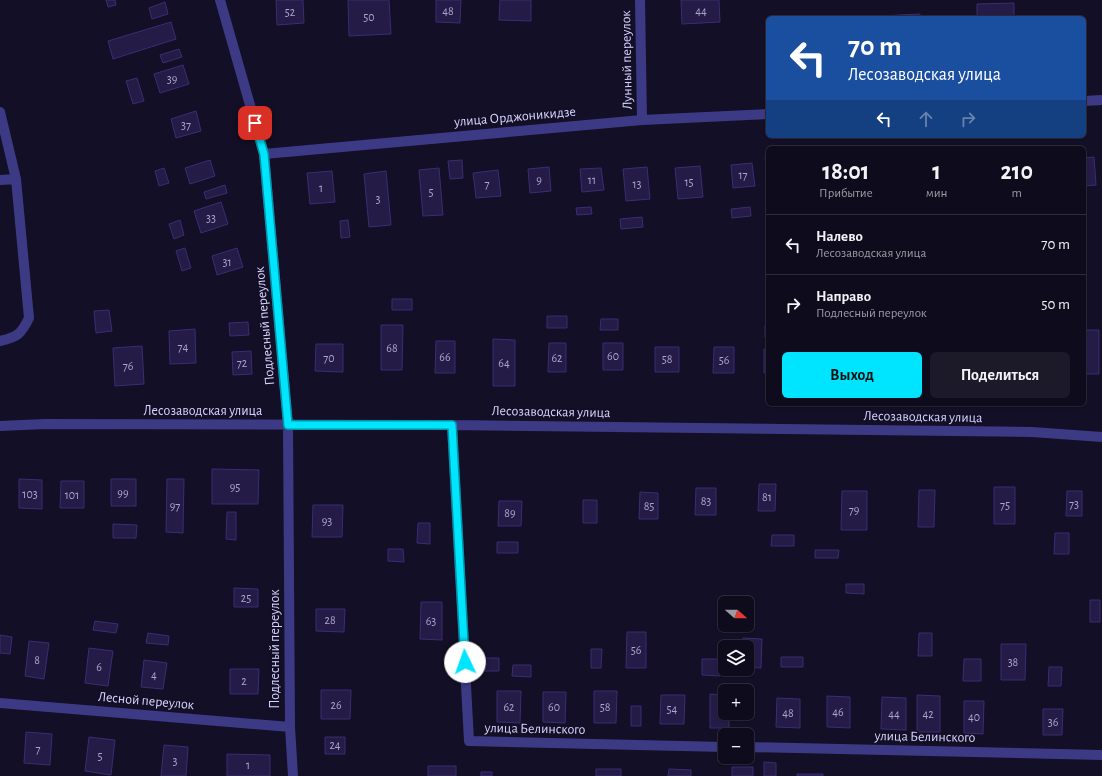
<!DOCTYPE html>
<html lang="ru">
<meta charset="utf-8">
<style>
body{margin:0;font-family:"Alegreya Sans",sans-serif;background:#1c1929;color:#f1f3f6;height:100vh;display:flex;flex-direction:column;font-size:15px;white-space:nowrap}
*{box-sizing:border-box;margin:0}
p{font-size:13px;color:#9b9ba3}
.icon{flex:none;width:22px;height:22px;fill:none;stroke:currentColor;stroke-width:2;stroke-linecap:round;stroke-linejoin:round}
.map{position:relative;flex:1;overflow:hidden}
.panel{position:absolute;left:766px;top:146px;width:320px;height:260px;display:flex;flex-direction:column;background:#0e0b1c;border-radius:6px;box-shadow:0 1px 3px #0004,0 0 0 1px #2e2b3b}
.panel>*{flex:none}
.top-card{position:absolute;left:766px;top:16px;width:320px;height:122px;border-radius:6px;box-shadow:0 1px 3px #0004,0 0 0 1px #2e2b3b;background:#1a4fa0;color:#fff;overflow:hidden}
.needle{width:26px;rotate:111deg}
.controls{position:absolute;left:718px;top:596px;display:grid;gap:8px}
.controls a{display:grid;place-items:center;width:36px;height:36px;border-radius:6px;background:#0e0b1c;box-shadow:0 1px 3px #0004,0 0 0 1px #2e2b3b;font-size:20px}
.pin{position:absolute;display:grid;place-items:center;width:34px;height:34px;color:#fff;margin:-17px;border-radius:8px;box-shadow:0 2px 6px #0006}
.me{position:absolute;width:44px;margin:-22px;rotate:357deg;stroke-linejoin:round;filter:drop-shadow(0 0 3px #0008)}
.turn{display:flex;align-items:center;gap:14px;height:84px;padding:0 16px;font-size:18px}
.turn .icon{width:52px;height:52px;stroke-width:2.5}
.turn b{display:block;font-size:28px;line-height:34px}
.lanes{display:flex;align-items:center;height:38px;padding:0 16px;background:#0003;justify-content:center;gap:20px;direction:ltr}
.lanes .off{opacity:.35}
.eta{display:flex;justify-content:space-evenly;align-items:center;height:68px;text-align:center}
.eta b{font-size:24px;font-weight:700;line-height:28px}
.primary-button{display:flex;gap:8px;margin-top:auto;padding:8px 16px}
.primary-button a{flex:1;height:46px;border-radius:6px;background:#00e5ff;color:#111;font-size:16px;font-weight:700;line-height:46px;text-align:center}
.primary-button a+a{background:#1c1929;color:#f1f3f6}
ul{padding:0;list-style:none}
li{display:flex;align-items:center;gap:12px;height:60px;padding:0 16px;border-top:1px solid #2e2b3b}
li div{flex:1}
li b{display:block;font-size:15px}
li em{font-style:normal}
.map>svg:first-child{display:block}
.building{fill:#241b47;stroke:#3b2d73}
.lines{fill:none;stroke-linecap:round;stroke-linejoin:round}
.service{stroke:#3d3a85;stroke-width:10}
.minor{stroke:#3d3a85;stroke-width:10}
.route-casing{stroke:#0095a6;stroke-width:10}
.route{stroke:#00e5ff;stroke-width:7}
.labels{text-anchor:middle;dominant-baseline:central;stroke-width:3;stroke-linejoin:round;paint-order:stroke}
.number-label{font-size:12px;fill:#aca6d1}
.street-label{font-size:14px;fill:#d9d4ff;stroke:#130f26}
</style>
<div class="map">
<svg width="1102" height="776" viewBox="0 0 1102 776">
<rect width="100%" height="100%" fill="#130f26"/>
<path class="building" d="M106,0H115L116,5L108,7Z
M276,0H303L304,23L277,25Z
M348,0H389L391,34L349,36Z
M436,0H461L460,23L436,22Z
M500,0H531V21L499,20Z
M681,0H719L720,22L682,24Z
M165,2L168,14L152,19L149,8Z
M1014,3V18H977V4Z
M920,14V18H880V16Z
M171,22L176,39L113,59L108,41Z
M179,49L182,57L163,63L160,55Z
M183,65L189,84L160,93L154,74Z
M137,78L144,101L133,104L126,81Z
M196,111L201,131L176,138L171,119Z
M768,156V184L765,157Z
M1094,157L1096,185L1084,186V158Z
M210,160L215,176L190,184L185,168Z
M462,160L463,178L450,179L448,161Z
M752,163L755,186L733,188L731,165Z
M700,166L703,197L678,199L675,168Z
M549,167L551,191L530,193L528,169Z
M647,167L650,199L626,201L623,169Z
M164,168L169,183L159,186L155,171Z
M439,168L443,215L423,216L419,170Z
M601,168L604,190L582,192L580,169Z
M498,170L501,196L476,198L473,173Z
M332,171L335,202L310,204L307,173Z
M386,171L391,225L369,227L364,174Z
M225,185L227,193L206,199L204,192Z
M221,202L228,224L201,233L194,211Z
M591,207L592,214L577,215L576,208Z
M750,207L751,216L732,218L731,209Z
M642,217L643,227L621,229L620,219Z
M180,220L184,235L174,239L169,224Z
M348,220L350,237L341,238L340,221Z
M185,248L191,268L182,271L176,251Z
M237,248L243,267L217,275L212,256Z
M392,299H412V310H392Z
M109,310L112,331L96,333L94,311Z
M547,316H567V328H547Z
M601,319H618V330H600Z
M248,322L249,335L230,336L229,323Z
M381,325H403L402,370H381Z
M765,325H768V337H765Z
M195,329L196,363L170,364L169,331Z
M1084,330H1099V374H1084Z
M493,339L515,340V386H493Z
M436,341H455V373H435Z
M549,343H566V372H548Z
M603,343H623V370H603Z
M316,344H343V372L315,371Z
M142,346L144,384L115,386L113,348Z
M655,347H679V372H655Z
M714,347H734V373H713Z
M764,349H768V373H764Z
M251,351L252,374L233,375L232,352Z
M212,469L259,470L258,504H212Z
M19,479L42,480V509L19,508Z
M111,479H136V506H111Z
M167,479H184L183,533L166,532Z
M61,481H84V508H60Z
M759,484H776L775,511H758Z
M994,487H1015V524H994Z
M696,488H716V515H695Z
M919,490H935L934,527H918Z
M842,491H867V530H841Z
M1067,491H1082V516H1066Z
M640,492L658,493V519H639Z
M583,500H597V523H583Z
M499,501H522L521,526H498Z
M313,505H343L342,537H312Z
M227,512H236V540L226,539Z
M418,523H430V544L417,543Z
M113,524L137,525L136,538H113Z
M1055,533H1069V554H1054Z
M772,535H794V546H771Z
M497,542H518V553H497Z
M388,549H403L404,562L388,561Z
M815,550H839L838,558H815Z
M846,584H864V594L846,593Z
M234,588L258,589V607H234Z
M1090,600H1100V622H1090Z
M421,602H442V640L420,639Z
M316,609H345L344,632L316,631Z
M95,621L118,624L116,633L93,630Z
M627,632H646V668H626Z
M148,633L169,636L168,645L146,643Z
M919,633H932V656H918Z
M0,635L12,637L10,654L0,653Z
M743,638L762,639L761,668L747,667V647H742Z
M29,641L49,643L44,679L25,676Z
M1001,644H1026L1025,680H1001Z
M89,648L113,651L108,686L85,683Z
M591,649H602L601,668H591Z
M781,657H803V667H781Z
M481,658H499V671H481Z
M702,659H720V676L702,675Z
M964,659H981V681H963Z
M144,660L167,663L163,689L141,687Z
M513,665H531V677L512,676Z
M1049,667H1062L1061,686H1048Z
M230,669H259L258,694H230Z
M321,690H351L350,719H321Z
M497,691H521L520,723L497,722Z
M594,691H617L616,723H594Z
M543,692H566L565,723L543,722Z
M710,694L725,695V713H729V728H710Z
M661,695H685L684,724H660Z
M917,695L940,696V732H917Z
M827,696L850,697V728L827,727Z
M882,697L906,698V730L881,729Z
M777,698L800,699V728L776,727Z
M964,701H984L983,734L964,733Z
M631,706H641V726H631Z
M1043,709H1063L1062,735H1043Z
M26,732L52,734L50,765L24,763Z
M89,737L115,740L111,775L85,771Z
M325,737H345V754H325Z
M164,745L188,747L186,776H161Z
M227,754L270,755V776H227Z
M764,762L776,763V776H764Z
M428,766H456V776H428Z
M732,767H753V776H732Z
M596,769H621V776H596Z
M669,769L691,770V776H668Z
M481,772H492V776H481Z
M797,774H823V776H797Z"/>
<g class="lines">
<path class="service" d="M0,112L16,179L29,318C21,334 18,337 0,341
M0,180L16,179"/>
<path class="minor" d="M220,0L264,154L288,425L290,727L293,776
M640,0L642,120
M1084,101L1102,100
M264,154L642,120L768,114
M452,425L469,741L725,747
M0,426L45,424L452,425L1032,432L1102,437
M0,703L290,727
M747,747L1102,755"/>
</g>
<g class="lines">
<defs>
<path id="route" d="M255,123L264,154L288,425H452L465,662"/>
</defs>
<use href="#route" class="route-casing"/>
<use href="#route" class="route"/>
</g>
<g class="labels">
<g class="number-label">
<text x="448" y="11">48</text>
<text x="701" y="11">44</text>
<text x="290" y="12">52</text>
<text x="369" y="17">50</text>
<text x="172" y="79">39</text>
<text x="186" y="125">37</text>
<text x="743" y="175">17</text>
<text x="539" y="180">9</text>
<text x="592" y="180">11</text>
<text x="689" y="182">15</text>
<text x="487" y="184">7</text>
<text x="637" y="184">13</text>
<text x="321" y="188">1</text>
<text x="431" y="192">5</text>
<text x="378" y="199">3</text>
<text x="211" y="218">33</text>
<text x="227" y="262">31</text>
<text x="183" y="347">74</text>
<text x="392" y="348">68</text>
<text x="613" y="356">60</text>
<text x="445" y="357">66</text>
<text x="329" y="358">70</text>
<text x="557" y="358">62</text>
<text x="667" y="359">58</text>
<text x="724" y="360">56</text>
<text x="242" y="363">72</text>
<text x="504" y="363">64</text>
<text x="128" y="366">76</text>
<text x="235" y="487">95</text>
<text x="123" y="493">99</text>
<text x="30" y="494">103</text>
<text x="72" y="495">101</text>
<text x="767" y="497">81</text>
<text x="706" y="501">83</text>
<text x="1074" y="504">73</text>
<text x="1005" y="505">75</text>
<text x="175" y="506">97</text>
<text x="649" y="506">85</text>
<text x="854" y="510">79</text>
<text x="510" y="513">89</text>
<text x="327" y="521">93</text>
<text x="246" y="598">25</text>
<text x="330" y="620">28</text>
<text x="431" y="621">63</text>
<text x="636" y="650">56</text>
<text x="37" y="660">8</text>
<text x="1013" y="662">38</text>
<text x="99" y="667">6</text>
<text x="154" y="675">4</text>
<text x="244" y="681">2</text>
<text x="336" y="705">26</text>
<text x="509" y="707">62</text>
<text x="554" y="707">60</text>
<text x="605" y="707">58</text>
<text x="672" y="709">54</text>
<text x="838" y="712">46</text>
<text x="788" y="713">48</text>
<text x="894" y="714">44</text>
<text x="928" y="714">42</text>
<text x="974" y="717">40</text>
<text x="1053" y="722">36</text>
<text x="335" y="745">24</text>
<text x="38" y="749">7</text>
<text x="100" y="756">5</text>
<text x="175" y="761">3</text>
<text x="248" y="765">1</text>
</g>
<g class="street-label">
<text transform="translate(627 60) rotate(-91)">Лунный переулок</text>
<text transform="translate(515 117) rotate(-5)">улица Орджоникидзе</text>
<text transform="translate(265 326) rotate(-95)">Подлесный переулок</text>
<text x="203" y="411">Лесозаводская улица</text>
<text transform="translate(551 412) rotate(1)">Лесозаводская улица</text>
<text transform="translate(923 417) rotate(1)">Лесозаводская улица</text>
<text transform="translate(275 649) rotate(-90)">Подлесный переулок</text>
<text transform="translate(146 701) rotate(5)">Лесной переулок</text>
<text transform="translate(535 729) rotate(1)">улица Белинского</text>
<text transform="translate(925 737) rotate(1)">улица Белинского</text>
</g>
</g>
</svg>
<div class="controls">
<a><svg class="needle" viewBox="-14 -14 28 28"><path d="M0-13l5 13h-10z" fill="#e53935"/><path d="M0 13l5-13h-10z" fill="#9b9ba3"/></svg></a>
<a><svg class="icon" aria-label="layers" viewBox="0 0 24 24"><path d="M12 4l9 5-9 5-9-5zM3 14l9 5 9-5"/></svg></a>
<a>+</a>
<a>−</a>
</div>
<div class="pin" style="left:255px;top:123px;background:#d93025"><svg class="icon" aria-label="arrive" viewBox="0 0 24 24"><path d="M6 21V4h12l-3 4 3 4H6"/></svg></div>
<svg class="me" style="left:465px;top:662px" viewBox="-20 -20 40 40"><circle r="19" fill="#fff"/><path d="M0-13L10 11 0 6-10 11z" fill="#00e5ff"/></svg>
<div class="top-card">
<div class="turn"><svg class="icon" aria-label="left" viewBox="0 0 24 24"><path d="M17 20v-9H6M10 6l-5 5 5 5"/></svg><div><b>70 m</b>Лесозаводская улица</div></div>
<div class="lanes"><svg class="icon" aria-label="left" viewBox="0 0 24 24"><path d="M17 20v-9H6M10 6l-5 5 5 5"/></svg><svg class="icon off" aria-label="ahead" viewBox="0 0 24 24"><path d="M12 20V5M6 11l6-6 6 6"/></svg><svg class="icon off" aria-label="right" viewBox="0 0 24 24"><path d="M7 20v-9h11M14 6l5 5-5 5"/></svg></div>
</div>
<section class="panel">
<div class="eta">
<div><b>18:01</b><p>Прибытие</p></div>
<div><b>1</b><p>мин</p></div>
<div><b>210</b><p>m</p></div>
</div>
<ul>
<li><svg class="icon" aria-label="left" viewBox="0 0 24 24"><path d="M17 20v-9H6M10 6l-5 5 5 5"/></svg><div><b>Налево</b><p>Лесозаводская улица</p></div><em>70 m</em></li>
<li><svg class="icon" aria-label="right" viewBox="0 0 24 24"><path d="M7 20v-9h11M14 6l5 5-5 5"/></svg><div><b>Направо</b><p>Подлесный переулок</p></div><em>50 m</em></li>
</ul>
<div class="primary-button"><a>Выход</a><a>Поделиться</a></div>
</section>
</div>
